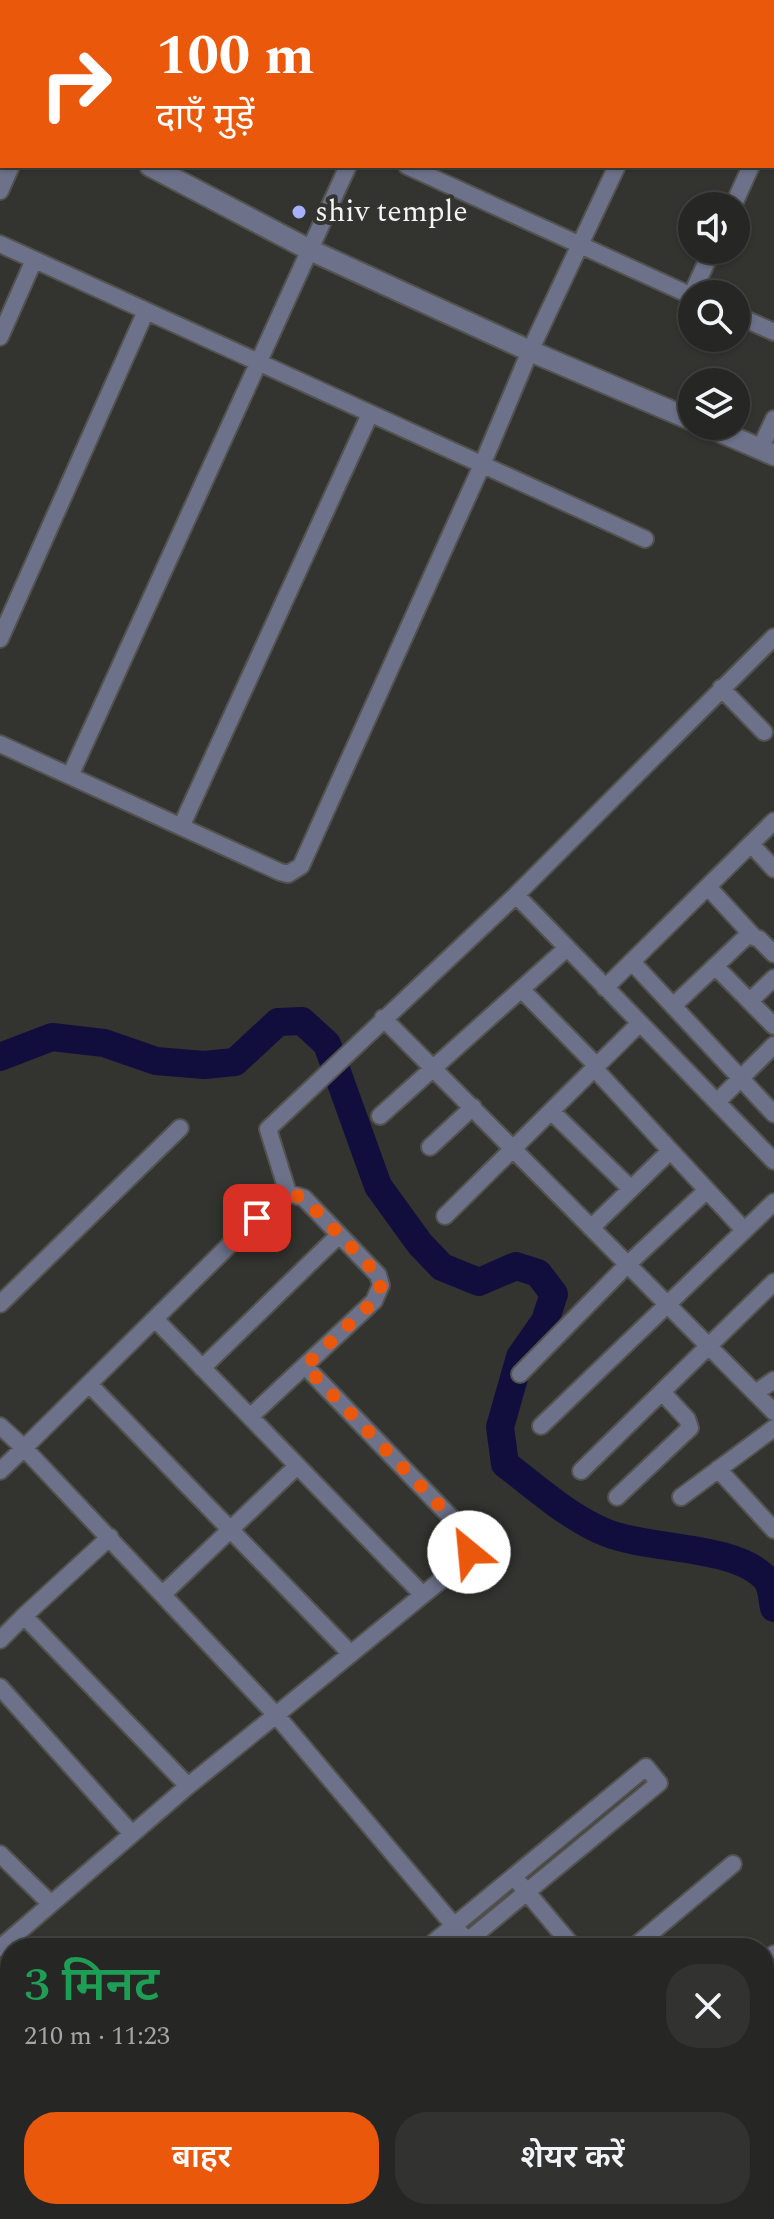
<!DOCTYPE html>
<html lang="hi">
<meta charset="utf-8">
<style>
body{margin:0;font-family:Spectral,"Noto Sans Devanagari",serif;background:#323231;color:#f1f3f6;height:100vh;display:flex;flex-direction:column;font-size:30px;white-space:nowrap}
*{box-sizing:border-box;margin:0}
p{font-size:26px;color:#a4a5a6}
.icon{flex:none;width:44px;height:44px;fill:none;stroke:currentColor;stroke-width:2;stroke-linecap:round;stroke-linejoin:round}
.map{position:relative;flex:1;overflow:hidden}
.sheet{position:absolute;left:0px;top:1938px;width:774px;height:282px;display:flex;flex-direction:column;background:#262624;border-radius:32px 32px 0 0;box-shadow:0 2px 6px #0004,0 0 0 2px #424341}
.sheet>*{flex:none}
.top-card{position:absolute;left:0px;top:0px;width:774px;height:168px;box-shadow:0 2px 6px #0004,0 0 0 2px #424341;background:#ea580c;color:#fff;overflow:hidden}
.buttons{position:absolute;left:678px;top:192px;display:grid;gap:16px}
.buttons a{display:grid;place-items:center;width:72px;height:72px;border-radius:50%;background:#262624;box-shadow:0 2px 6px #0004,0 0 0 2px #424341;font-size:40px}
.pin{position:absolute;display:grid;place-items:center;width:68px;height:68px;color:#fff;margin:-34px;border-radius:16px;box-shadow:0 4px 12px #0006}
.me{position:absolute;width:88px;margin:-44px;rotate:332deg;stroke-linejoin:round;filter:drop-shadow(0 0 6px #0008)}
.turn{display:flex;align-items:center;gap:28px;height:168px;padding:0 24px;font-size:36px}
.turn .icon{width:104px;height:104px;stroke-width:2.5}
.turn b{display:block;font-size:56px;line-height:68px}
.round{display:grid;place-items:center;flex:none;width:84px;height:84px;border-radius:32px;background:#323231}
.head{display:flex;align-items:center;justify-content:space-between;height:136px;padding:0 24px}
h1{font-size:48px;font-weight:600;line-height:60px;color:#1e9e55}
.cta{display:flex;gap:16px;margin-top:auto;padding:16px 24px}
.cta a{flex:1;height:92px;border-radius:32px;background:#ea580c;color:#fff;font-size:32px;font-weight:600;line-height:92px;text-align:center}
.cta a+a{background:#323231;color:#f1f3f6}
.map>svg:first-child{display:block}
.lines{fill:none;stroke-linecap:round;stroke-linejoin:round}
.river{stroke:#110e3d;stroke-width:28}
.service-casing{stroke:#52524f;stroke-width:12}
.minor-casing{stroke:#52524f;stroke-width:20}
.tertiary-casing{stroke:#52524f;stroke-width:24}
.service{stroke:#6d7189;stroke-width:8}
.minor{stroke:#6d7189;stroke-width:16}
.tertiary{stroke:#6d7189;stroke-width:20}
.route{stroke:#ea580c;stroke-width:14;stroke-dasharray:0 25.2}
.poi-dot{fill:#a8b0fc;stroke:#333330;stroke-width:3}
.labels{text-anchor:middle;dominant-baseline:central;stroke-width:8;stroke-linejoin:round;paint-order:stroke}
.poi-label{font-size:30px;fill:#f4f5f3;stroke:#333330;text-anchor:start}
</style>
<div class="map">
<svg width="774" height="2219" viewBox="0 0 774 2219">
<rect width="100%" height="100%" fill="#333330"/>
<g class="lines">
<path class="river" d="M0,1057L52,1037L104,1043L156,1061L204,1065L235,1062L278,1022L302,1021L327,1044L378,1186L420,1244L442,1267L479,1282L516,1266L538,1273L554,1294L545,1321L520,1357L500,1427L505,1464C537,1488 569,1518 607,1533C649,1550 737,1545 766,1579C772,1586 772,1599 774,1608"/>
<defs>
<path id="service" d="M133,0L134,2"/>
<path id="minor" d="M423,2L424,0
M560,2L561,0
M691,2L692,0
M772,120L774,116
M407,166L692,296
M0,191L11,166
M733,206L751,166
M0,244L645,539
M692,294L712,250
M736,315L774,332
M0,337L34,260
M760,449L774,419
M0,639L146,311
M721,688L764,732
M0,744L280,872L288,874L301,866L482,465L530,351L617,166
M70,776L348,166
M181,827L370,414
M751,844L774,869
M708,887L753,936
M516,895L774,1161
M632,962L774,1114
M715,966L774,1026
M605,988L774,821
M521,989L593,1062L594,1068L744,1230
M750,1001L774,978
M673,1006L748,935L759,939L774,954
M383,1018L774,1412
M717,1102L774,1045
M551,1111L631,1189
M380,1116L567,948
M430,1147L473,1107
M288,1193L268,1129L516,895L774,637
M445,1216L640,1023
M591,1228L670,1151
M0,1304L180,1128
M155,1319L423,1595
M305,1366L465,1532L469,1552L462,1563L276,1715L467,1941
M202,1368L339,1235
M520,1374L627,1265L707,1190
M89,1384L351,1654
M755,1393L774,1380
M0,1426L24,1448L278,1197L288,1193L304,1198L378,1275L381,1285L374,1301L250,1417
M541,1426L774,1202
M718,1469L774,1530
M0,1471L24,1448L276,1715L188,1786L0,1948
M581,1471L774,1282
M617,1497L690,1428L687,1419L662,1392
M681,1497L774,1428
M163,1594L297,1466
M24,1616L110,1537
M0,1640L24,1616L188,1786
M0,1687L132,1834
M0,1854L51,1904
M520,1884L574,1948
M427,1948L646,1767L659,1783L460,1947
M633,1948L733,1864
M764,1963L774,1954
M0,2193L10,2204
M16,2210L25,2219
M156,2210L164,2219
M313,2210L321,2219
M484,2210L492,2219
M598,2210L605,2219
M688,2210L695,2219
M98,2219L109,2210
M130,2219L141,2210
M233,2219L244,2210
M364,2219L375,2210
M459,2219L470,2210
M553,2219L564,2210"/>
<path id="tertiary" d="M0,106L2,107
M150,166L310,250L530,351L692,420
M707,426L774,455"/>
</defs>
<use href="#service" class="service-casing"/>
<use href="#minor" class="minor-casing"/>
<use href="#tertiary" class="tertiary-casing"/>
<use href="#service" class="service"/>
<use href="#minor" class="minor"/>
<use href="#tertiary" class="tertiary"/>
</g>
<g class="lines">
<path class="route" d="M257,1218L278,1197L288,1193L304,1198L378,1275L381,1285L374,1301L305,1366L465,1532L469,1552"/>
</g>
<circle class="poi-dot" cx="299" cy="212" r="8"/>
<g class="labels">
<g class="poi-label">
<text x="315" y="212">shiv temple</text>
</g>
</g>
</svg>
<div class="buttons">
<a><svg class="icon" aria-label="sound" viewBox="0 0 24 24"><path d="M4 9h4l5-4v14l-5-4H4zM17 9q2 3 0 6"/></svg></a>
<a><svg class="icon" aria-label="search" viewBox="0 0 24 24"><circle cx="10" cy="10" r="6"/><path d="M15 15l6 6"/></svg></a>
<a><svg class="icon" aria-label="layers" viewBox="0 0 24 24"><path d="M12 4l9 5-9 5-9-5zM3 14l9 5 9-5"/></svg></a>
</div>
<div class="pin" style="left:257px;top:1218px;background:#d93025"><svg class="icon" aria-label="arrive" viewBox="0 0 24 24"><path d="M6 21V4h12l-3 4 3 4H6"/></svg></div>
<svg class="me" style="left:469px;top:1552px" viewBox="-20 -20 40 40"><circle r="19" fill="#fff"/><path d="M0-13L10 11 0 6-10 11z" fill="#ea580c"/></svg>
<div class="top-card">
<div class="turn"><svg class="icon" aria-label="right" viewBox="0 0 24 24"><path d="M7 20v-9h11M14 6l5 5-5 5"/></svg><div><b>100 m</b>दाएँ मुड़ें</div></div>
</div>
<section class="sheet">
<div class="head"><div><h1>3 मिनट</h1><p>210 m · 11:23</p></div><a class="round"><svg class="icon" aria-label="close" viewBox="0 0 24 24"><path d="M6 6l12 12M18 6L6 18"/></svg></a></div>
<div class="cta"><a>बाहर</a><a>शेयर करें</a></div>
</section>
</div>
